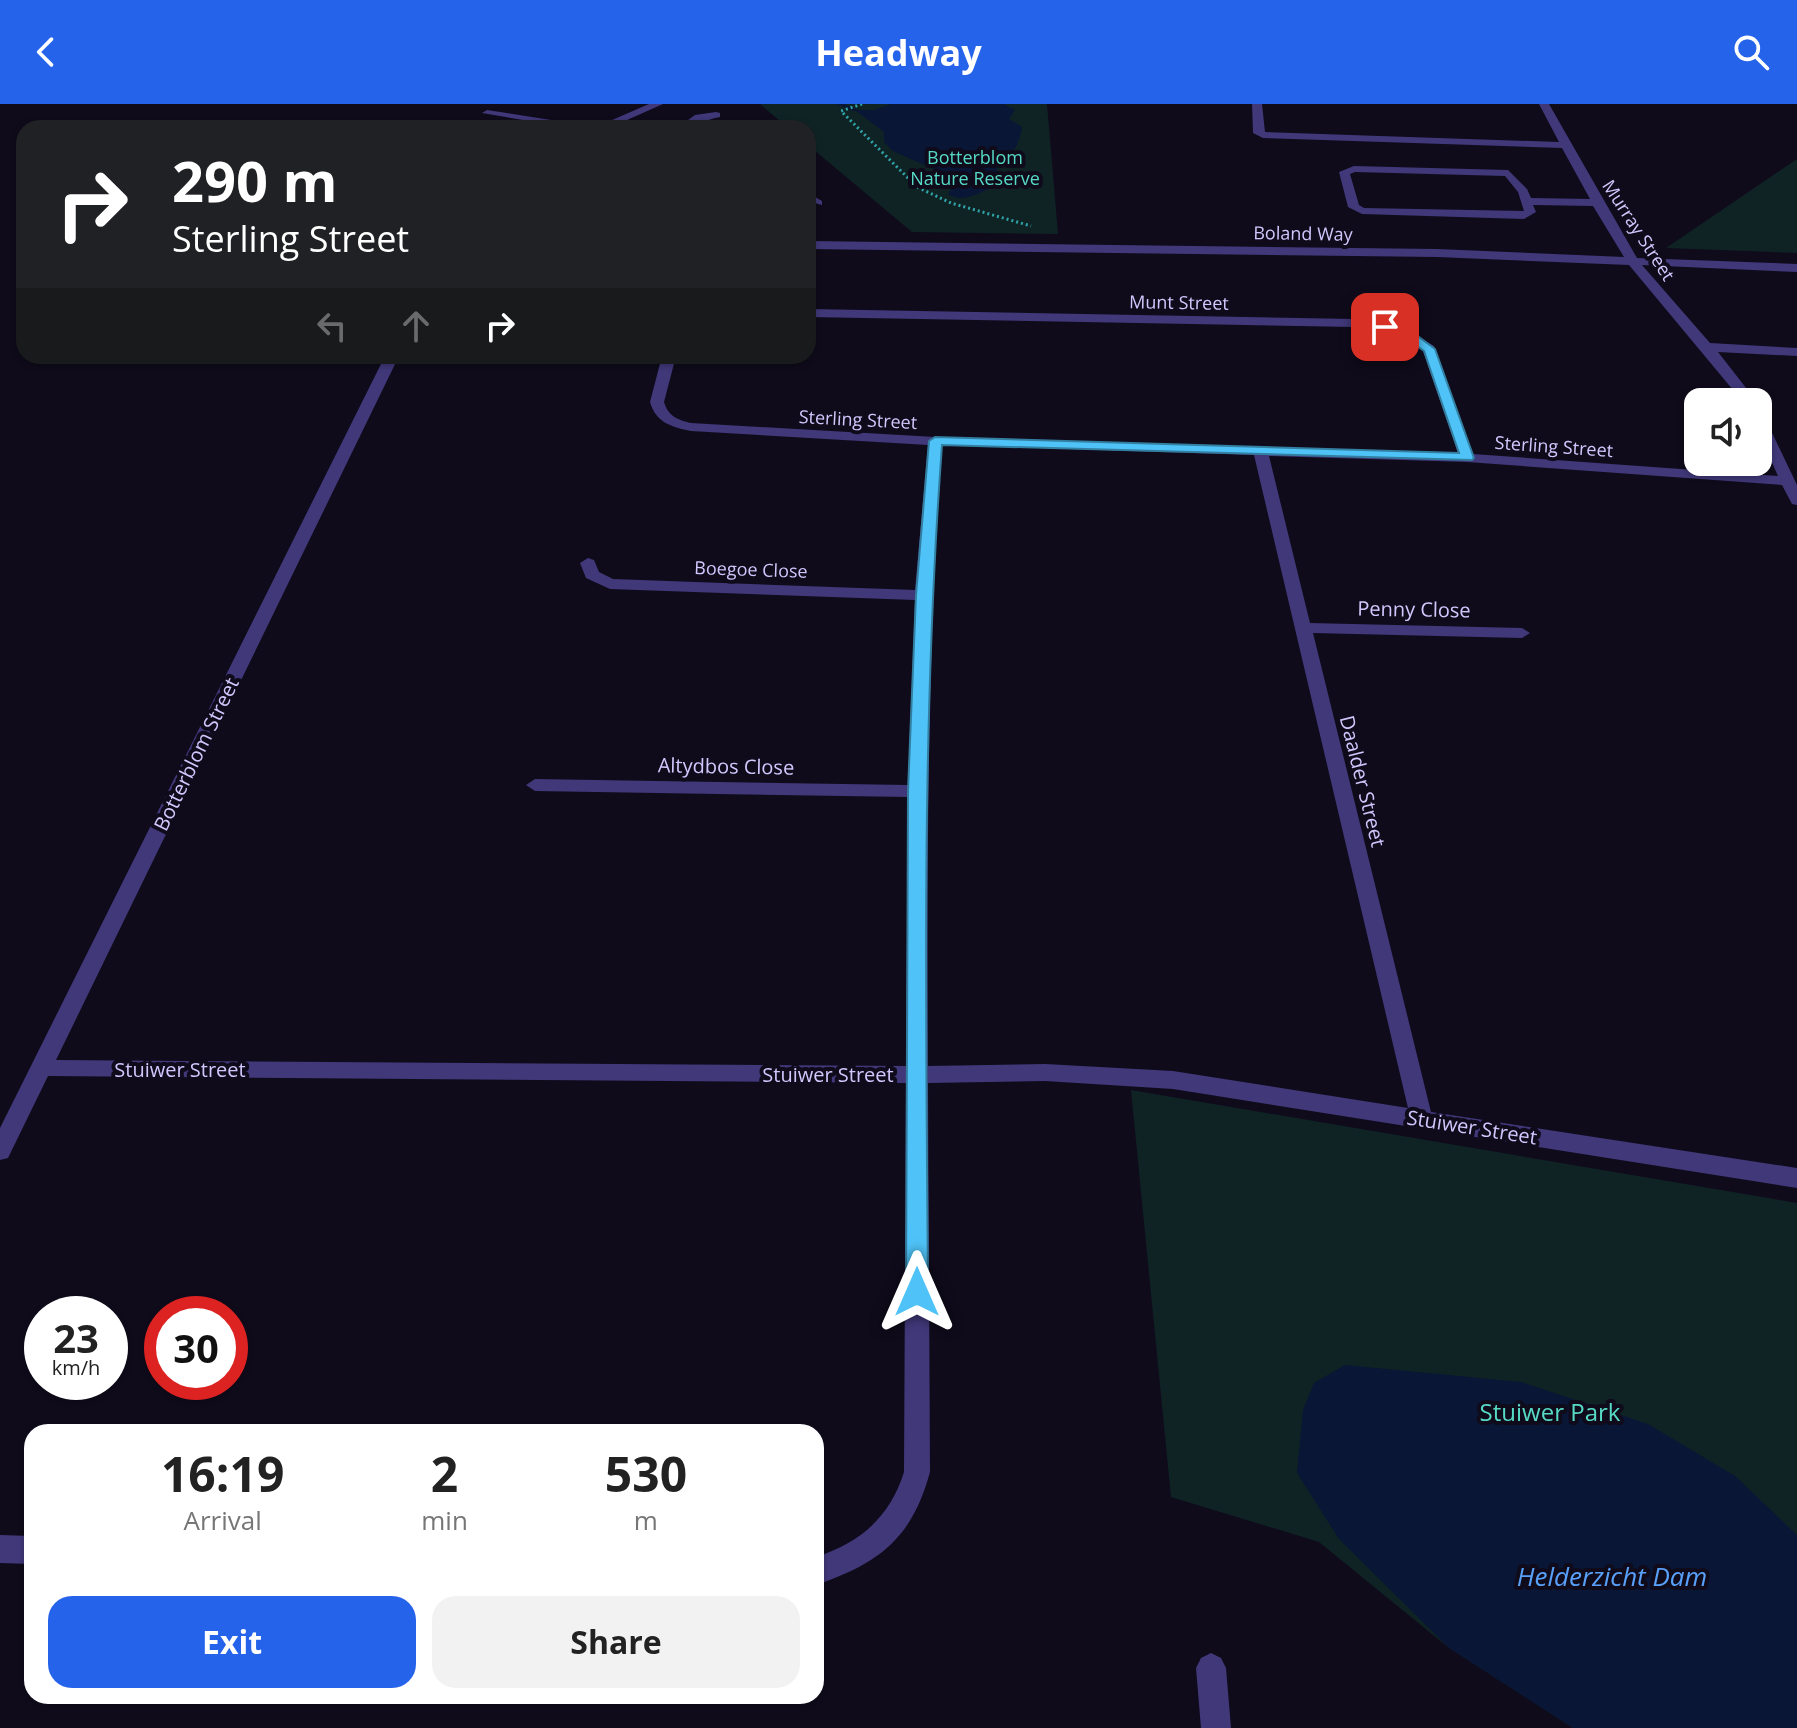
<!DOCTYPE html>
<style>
body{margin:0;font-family:"Open Sans",sans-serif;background:#f2f2f2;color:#222;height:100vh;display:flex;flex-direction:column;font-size:30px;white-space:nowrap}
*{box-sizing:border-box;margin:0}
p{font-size:26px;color:#767676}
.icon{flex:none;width:44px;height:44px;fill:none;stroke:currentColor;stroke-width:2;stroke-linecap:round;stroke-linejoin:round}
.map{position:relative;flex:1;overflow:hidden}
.drawer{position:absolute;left:24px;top:1320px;width:800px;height:280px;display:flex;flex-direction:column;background:#fff;border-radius:24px;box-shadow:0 2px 6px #0004}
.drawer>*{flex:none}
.guide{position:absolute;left:16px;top:16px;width:800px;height:244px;border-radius:24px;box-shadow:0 2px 6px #0004;background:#202124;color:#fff;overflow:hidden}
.buttons{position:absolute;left:1684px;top:284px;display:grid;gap:16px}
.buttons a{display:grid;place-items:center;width:88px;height:88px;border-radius:16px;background:#fff;box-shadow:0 2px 6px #0004;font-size:40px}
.speed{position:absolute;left:24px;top:1192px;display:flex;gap:16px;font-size:40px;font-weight:700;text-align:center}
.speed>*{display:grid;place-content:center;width:104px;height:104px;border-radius:50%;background:#fff;box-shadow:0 2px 6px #0004;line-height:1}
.speed small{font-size:20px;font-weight:400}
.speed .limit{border:12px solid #d22;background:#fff;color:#111}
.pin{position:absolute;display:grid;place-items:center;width:68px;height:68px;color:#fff;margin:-34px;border-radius:16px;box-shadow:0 4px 12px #0006}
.me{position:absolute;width:88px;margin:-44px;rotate:0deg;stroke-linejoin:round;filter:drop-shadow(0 0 6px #0008)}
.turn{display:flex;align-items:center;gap:28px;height:168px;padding:0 24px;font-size:36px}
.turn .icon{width:104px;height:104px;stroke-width:2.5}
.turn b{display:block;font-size:56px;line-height:68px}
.lanes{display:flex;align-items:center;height:76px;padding:0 24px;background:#0003;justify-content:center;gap:40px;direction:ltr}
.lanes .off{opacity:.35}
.eta{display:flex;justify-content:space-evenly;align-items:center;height:136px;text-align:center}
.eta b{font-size:48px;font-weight:700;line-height:56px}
.cta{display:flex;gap:16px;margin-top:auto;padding:16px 24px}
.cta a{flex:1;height:92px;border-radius:24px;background:#2563eb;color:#fff;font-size:32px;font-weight:700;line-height:92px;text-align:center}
.cta a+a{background:#f2f2f2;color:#222}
header{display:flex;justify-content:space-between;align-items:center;height:104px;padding:0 24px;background:#2563eb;color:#fff;font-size:36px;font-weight:700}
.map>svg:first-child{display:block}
.green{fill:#0f2325}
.water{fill:#091636}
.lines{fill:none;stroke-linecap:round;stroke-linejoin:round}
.stream{fill:#091636;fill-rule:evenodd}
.path{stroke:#30a5a9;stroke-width:3;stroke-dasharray:2 3;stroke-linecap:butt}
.minor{fill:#403879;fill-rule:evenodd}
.route{fill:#4fc3f7;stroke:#337fa1;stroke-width:2}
.labels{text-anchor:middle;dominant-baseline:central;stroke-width:8;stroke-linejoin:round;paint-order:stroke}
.far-park-label{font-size:18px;fill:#57dac5;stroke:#0f0b1b}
.far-street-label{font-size:18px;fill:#d2c7fd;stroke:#0f0b1b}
.street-label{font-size:20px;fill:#d2c7fd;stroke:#0f0b1b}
.near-park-label{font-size:24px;fill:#57dac5;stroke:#0f0b1b}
.near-water-label{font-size:26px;font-style:italic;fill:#58a0fa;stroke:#0f0b1b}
</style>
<header><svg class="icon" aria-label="back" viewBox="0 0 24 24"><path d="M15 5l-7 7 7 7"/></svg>Headway<svg class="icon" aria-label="search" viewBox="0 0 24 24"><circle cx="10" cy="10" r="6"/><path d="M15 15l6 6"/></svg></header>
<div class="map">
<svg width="1797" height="1624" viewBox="0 0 1797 1624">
<rect width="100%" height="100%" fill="#0f0b1b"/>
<path class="green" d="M760,0H1047L1058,130L912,128L808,41V24H788Z
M1797,55V149L1666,144Z
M1131,986L1797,1099V1624H1573L1449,1544L1319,1438L1171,1393Z"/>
<path class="water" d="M891,0H1004L1015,6L1009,15L1022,23C1019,40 1015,50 998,58L995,82C979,89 962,100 948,90L958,76L893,47L884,38V28L855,6H874Z
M1345,1261L1521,1278L1648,1320L1735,1372L1797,1431V1624H1573L1449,1544L1339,1435L1297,1369L1303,1306L1314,1279Z"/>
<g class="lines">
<path class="stream" d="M837,0H844L858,6L853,7Z"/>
<path class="path" d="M862,0L841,7L917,83L951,99L1031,122"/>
<path class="minor" d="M649,0H663L609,24H570L482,9L487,6L596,23Z
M1252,0H1262L1265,28L1559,38L1539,0H1549L1637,154L1797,160V168L1642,161L1710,239L1797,244V252L1718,248L1757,298H1743L1629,161L1437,153L808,145V137L1437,145L1624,153L1593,102L1533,101L1536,108L1524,115L1362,110L1348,103L1339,68L1354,62L1508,66L1527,85L1531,94L1590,95L1562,44L1263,34L1253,29ZM1355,68L1505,72L1518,88L1524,107L1364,104L1359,101L1350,70Z
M716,8L720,9V13C704,16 692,24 677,24L695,11Z
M808,89L822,97V101L808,97Z
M808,205L1354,215L1406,225L1434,242L1473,350L1778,372L1758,328V309L1763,310L1797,381V401L1792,400L1782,381L1467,358L1269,352L1310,519L1522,524L1530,529L1522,534L1313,529L1431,1008L1797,1064V1084L1173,985L1045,977L928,979L930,1368C912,1434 880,1459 816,1481V1453C860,1439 890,1413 904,1368L906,979L48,972L8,1054L0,1056V1024L385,252H399L56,956L906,962L908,693L535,687L526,681L535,675L908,681L915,496L610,485L586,474L580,459L588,454L594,456L599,468L613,475L915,486L928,341L691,327C672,323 656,319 650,298L662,252H676L664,298C668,312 678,316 691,319L935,333L1458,349L1423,247L1397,231L1354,223L808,213ZM942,341L1254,351L1408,1004L1173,967L1045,960L928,962C927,755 927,548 942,341Z
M0,1431L32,1432V1460L0,1459Z
M1211,1549L1221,1554L1226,1564L1231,1624H1201L1196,1564L1201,1554Z"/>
</g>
<path class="route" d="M1385,219L1415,230L1435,245L1474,354L1472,356L942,341C921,623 926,905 928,1188L925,1195L917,1198L909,1195L906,1188L908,687L916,491L929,337L935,333L1459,349L1424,247L1406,234L1381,225V220Z"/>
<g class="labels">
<g class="far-park-label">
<text x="975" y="53">Botterblom<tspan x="975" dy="21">Nature Reserve</tspan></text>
</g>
<g class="far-street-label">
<text transform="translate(1639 126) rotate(57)">Murray Street</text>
<text transform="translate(1303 129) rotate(1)">Boland Way</text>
<text transform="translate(1179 198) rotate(1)">Munt Street</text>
<text transform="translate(858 315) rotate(3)">Sterling Street</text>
<text transform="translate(1554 342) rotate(4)">Sterling Street</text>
<text transform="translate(751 465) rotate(2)">Boegoe Close</text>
</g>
<g class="street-label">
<text transform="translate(1414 505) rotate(1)">Penny Close</text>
<text transform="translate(196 650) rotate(-64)">Botterblom Street</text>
<text transform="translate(726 662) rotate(1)">Altydbos Close</text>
<text transform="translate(1363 677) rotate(76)">Daalder Street</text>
<text x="180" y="965">Stuiwer Street</text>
<text x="828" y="970">Stuiwer Street</text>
<text transform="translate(1472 1023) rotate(9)">Stuiwer Street</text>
</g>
<g class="near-park-label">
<text x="1550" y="1307">Stuiwer Park</text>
</g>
<g class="near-water-label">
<text x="1612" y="1472">Helderzicht Dam</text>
</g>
</g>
</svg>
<div class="buttons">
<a><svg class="icon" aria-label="sound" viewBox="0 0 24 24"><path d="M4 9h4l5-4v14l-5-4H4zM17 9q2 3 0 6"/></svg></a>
</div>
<div class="speed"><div>23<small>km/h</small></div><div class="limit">30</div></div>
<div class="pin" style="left:1385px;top:223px;background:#d93025"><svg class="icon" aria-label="arrive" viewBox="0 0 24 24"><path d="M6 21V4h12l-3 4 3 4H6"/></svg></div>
<svg class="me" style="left:917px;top:1188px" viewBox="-20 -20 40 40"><path d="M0-17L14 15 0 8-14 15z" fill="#4fc3f7" stroke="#fff" stroke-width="4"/></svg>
<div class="guide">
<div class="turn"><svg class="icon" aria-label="right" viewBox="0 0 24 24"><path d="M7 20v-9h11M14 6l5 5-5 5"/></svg><div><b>290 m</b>Sterling Street</div></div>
<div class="lanes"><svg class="icon off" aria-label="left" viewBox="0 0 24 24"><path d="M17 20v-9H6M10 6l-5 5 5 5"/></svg><svg class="icon off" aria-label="ahead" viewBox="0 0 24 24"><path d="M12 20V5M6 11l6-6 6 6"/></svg><svg class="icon" aria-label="right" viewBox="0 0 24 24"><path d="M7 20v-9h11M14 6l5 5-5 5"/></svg></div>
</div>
<section class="drawer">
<div class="eta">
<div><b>16:19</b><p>Arrival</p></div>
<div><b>2</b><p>min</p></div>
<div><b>530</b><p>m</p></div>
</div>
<div class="cta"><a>Exit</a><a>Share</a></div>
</section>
</div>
